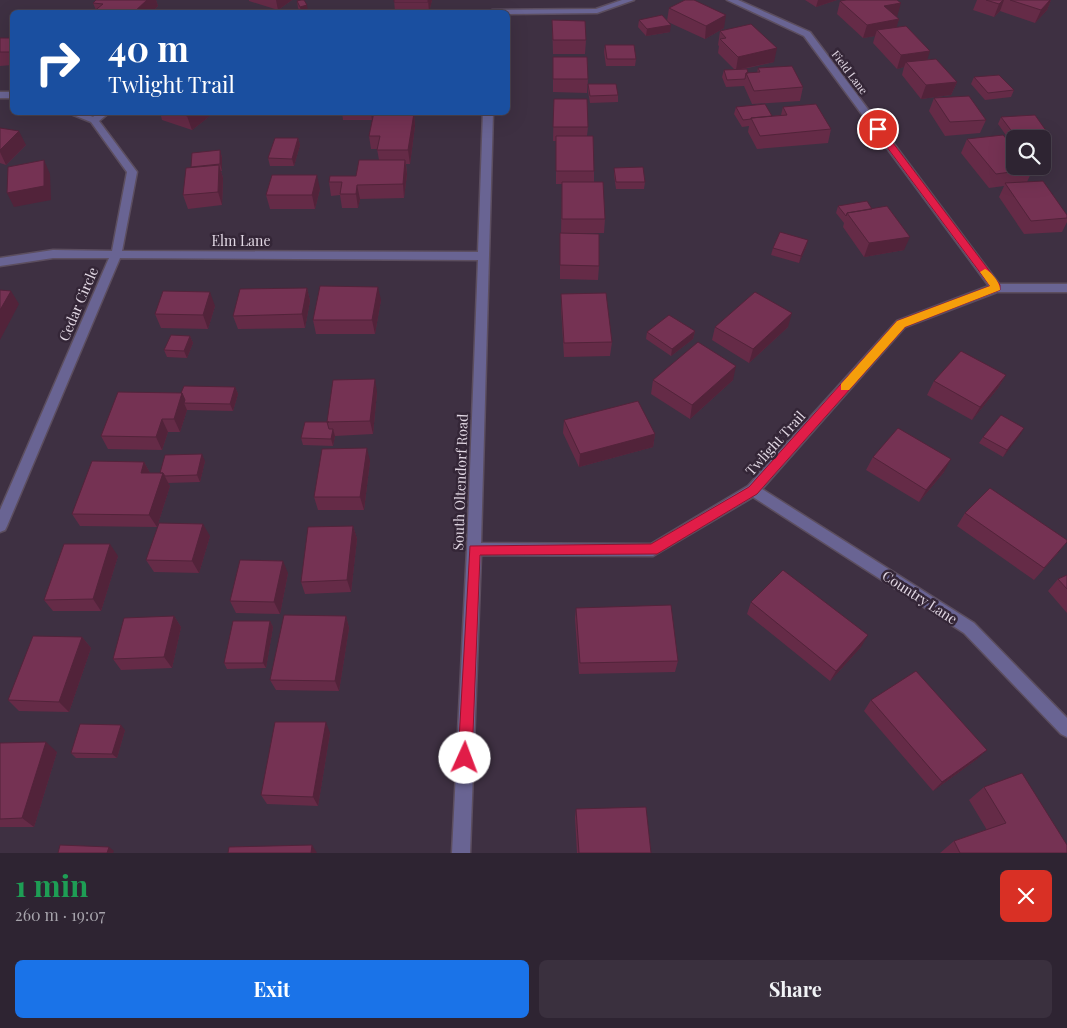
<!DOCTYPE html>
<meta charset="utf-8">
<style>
body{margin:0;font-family:"Playfair Display",serif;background:#3a303e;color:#f1f3f6;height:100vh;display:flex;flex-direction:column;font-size:19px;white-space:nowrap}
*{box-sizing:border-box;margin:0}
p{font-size:16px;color:#a7a4ac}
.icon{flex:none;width:28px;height:28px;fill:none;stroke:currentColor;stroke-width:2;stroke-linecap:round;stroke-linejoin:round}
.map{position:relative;height:853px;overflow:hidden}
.side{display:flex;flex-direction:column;background:#2e2432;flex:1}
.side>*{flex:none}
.hud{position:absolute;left:10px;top:10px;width:500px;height:105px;border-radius:8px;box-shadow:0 5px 20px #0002,0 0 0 1px #49414d;background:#1a4fa0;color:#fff;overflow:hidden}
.buttons{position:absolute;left:1006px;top:130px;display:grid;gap:10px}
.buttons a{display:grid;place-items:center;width:45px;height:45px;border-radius:8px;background:#2e2432;box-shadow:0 5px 20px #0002,0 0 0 1px #49414d;font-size:25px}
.pin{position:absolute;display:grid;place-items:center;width:42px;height:42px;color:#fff;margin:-21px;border:2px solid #fff;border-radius:50%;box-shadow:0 1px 5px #0007}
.me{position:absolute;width:55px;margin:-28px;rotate:2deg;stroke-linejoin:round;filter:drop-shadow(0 0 4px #0008)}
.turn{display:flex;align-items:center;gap:18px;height:105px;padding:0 15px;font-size:22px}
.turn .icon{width:65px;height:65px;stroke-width:2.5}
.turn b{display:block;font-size:35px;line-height:42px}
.round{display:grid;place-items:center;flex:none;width:52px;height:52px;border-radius:8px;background:#3a303e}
.head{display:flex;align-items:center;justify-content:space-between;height:85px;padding:0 15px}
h1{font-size:30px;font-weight:700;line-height:38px;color:#1e9e55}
.cta{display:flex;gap:10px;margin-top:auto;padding:10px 15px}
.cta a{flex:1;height:58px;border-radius:8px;background:#1a73e8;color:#fff;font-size:20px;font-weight:700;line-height:58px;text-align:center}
.cta a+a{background:#3a303e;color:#f1f3f6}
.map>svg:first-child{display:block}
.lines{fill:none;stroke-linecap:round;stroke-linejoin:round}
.minor-casing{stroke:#5c4e5f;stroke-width:3}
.minor{fill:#696493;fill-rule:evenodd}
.wall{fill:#652b47}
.shaded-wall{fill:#52233a}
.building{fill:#753253;stroke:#52233a}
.route{fill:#e11d48;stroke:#92132f}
.slow{fill:#f59e0b}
.labels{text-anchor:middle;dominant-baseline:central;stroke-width:5;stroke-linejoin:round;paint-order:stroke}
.far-street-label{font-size:11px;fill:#e2d8e4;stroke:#342637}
.street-label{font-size:14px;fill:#e2d8e4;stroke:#342637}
</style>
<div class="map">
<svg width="1067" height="853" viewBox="0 0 1067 853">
<rect width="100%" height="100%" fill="#3e3042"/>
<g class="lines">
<defs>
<path id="minor" d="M622,0H634L597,13L508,14V12H488L492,10L596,9Z
M727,0H738L810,32L999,284H1067V292H997L905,327L762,489L974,623L1067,718V737L1061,734L964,633L753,497L653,556L481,555L470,853H452L467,549L478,260L120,258L7,526L5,530L0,532V510L109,258H53L0,266V258L53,250L112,251L127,172L91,122L66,112H81L93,117L99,112H110L99,121L137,172L122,251L478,252L483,112H493L481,543L651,544L748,486L897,321L989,286L804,36Z
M0,92H12V98H0Z"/>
</defs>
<use href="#minor" class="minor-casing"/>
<use href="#minor" class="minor"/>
</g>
<path class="wall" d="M96,0H156L158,6L152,12H93L96,10L93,3Z
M249,0H292L278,10L249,1Z
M394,0H432L429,12H395Z
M805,0H837L816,7Z
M977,0H1051L1047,10L1035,23L1000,11L994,17L973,10Z
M297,1L308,12H301L298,8Z
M840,1L896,17L899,19L896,27L927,60L957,82L951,95L921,99L902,75L904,67L897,69L873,43L875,36L863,38L837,14Z
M669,8L724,28L705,39L668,22L670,32L646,36L638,27L639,20L667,21Z
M552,20L586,40L585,54H553Z
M720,31L774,62L739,70L748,73H757L758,68L803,87L800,101L752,104L744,86L726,87L722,77L724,70H735L718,53L719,46L718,45Z
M0,38H12V65L0,66Z
M605,45L636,59L635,66H606L604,52Z
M553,57L588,79L587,93L553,92Z
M974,77L1014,90L1011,97L985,100L971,84Z
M588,84L618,95V102L590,103L588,91Z
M934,98L986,120L980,133L945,136L929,111Z
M554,99L588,127L587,136L594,171V182L605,219L604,233H561L562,184H556V141H553Z
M736,107L772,116L781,115L783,107L831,129L828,143L757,149L748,132L749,126L742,127L734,114Z
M160,112H215L192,130L162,120Z
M342,112H373L372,120H343Z
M374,112H416L414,113L415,126L410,164H406L407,174L404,198L360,199L358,208H342L340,195L331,196L329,182L356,176L379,160L377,149H371L369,136Z
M1001,117L1047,132L1044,139H1015V140L1010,141L998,124Z
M0,128L26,145L6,165L0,163Z
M298,138L300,145L294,166H270L268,158Z
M967,139L1033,169L1027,182L1067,215V222L1062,232L1024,234L999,197L1004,186L989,188L961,153Z
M220,150L222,158V171H221L223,178L222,205L188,209L183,195L191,167Z
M614,168L645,182L644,189H616L614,175Z
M320,189L315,209H270L266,195Z
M838,206L904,250L864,257L843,227L844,223L836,213Z
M560,233L599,266L598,280L560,279Z
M808,240L806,247L799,263L771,255L773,248Z
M307,288L310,301L305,328L238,329L233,316Z
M561,294L612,342L610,356L564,357L561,308Z
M381,300L375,334H316L313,320Z
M215,306L208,329L161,328L155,314Z
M715,327H788L749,363L712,340Z
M695,331L693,339L671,356L646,339L647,332Z
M190,336L193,343L187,358L167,357L164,350Z
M1006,375L998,388L972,420L927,395L934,381Z
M653,380H733L690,419L651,394Z
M235,387L238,394L233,411L187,410L180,432H168L162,450L108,449L101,436L181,393Z
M377,392L373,434L335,436L333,446L303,445L301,438Z
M564,420L655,434L653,447L579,467L563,433Z
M1024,428L1003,457L979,443L983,437Z
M873,457L944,472L919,502L866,470Z
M205,461L200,482L168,483L170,486L157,527L80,526L72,514L144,462L150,473H160Z
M370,461L364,510H318L314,497Z
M965,513L1058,553L1034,580L957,526Z
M353,526L357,539L351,592L305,594L301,582Z
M210,536L199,573L154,572L146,560Z
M118,556L101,611H53L44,600Z
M288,573L280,614L236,613L230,601Z
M1067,575V613L1048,591L1058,579Z
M751,602L861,647L830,681L747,614Z
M576,608L678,661L675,672L579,674L575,619Z
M174,616L181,627L172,668L121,670L113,659Z
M346,616L349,628L339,691L276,690L270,680Z
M270,621L273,627L266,668L227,669L224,663Z
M82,637L91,648L69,712L19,711L8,700Z
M871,700L977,759L933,791L864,711Z
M125,730L117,758H76L71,753Z
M330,733L318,806L267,804L261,795Z
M0,743L57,752L34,827H0Z
M984,787L1067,853H940L954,841L987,830L969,800Z
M576,809L651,853H577L575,818Z"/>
<path class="shaded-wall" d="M147,0H156L158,6L152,12H134Z
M276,0H292L278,10Z
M428,0H432L429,12Z
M818,0H837L816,7Z
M1003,0H1004L1000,11L994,17L999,4Z
M1050,0H1051L1047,10L1035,23L1041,10Z
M901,3L897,17L884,6Z
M307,5L308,12H301L300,7Z
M726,15L724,28L705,39L706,26Z
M899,19L895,32L877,30L875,36L863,38L867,25Z
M671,25L670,32L646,36L647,29Z
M777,48L774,62L736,70L738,57Z
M930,51L926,64L906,62L904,67L897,69L901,55Z
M957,82L951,95L921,99L926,85Z
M192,112H215L192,130L187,116Z
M371,112H373L372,120Z
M414,113L415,126L410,164L408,150Z
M19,131L26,145L6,165L0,152V150Z
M298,138L300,145L294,166L292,159Z
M220,150L222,158V171L220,164Z
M44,160L50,174L51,200L14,207L7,193Z
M405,160L407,174L404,198L403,184Z
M219,165L223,178L222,205L218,192Z
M317,175L320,189L315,209L312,195Z
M357,185L360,199L358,208L356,194Z
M910,237L904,250L864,257L869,243Z
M808,240L806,247L799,263L801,256Z
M378,287L381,300L375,334L372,320Z
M307,288L310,301L305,328L302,314Z
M11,291L19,304L0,340V310Z
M210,292L215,306L208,329L203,315Z
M792,313L788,327L749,363L753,349Z
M695,331L693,339L671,356L672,349Z
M190,336L193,343L187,358L184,351Z
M736,366L733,380L690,419L692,405Z
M1006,375L998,388L972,420L980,407Z
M375,379L377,392L373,434L370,421Z
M235,387L238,394L233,411L230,404Z
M182,393L187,403H184L187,410L180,432L174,419Z
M162,419L168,432L162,450L156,437Z
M1024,428L1020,435L1003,457L1007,450Z
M333,429L335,436L333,446L331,439Z
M655,434L653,447L579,467L580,454Z
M367,448L370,461L364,510L360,497Z
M202,454L205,461L200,482L197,475Z
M951,459L944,472L919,502L926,490Z
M144,462L151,475L141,473Z
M163,473L170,486L157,527L149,515Z
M203,524L210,536L199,573L192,561Z
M353,526L357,539L351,592L347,580Z
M110,544L118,556L101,611L93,599Z
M283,561L288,573L280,614L274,602Z
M174,616L181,627L172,668L164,657Z
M346,616L349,628L339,691L335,681Z
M270,621L273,627L266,668L263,663Z
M868,635L861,647L830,681L836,671Z
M82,637L91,648L69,712L59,702Z
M326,722L330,733L318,806L313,797Z
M121,725L125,730L117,758L112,754Z
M46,742L57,752L34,827L22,818Z
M987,750L977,759L933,791L942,782Z
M312,845L317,853H311Z
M109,847L114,851L113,853H107Z"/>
<path class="building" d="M96,0H147L134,12L122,10L119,12H93L103,4L93,3Z
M301,0H304L307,5L300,7L297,1Z
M394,0H428V2H394Z
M685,0H694L726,15L706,26L669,8Z
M846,0H897L901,3L884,6L899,19L867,25L840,1Z
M986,0H1003L999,4Z
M1010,0H1050L1041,10Z
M662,15L671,25L647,29L639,20Z
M552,20L585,21L586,40H553Z
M751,24L777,48L738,57L720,39L726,38L720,31Z
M906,26L930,51L901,55L877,30Z
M0,38H12V52H0Z
M605,45H634L636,59H607Z
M553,57H587L588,79H553Z
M936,59L957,82L926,85L906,62Z
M792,66L803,87L754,91L746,73L760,72L758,68Z
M747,69L748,73H746L745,79L727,80L724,70Z
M999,75L1014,90L988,93L974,77Z
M588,84H616L618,95L590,96Z
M969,96L986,120L950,122L934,98Z
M554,99H587L588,127H553Z
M765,104L772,116L751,118V119L743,120L736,107Z
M816,104L831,129L760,136L751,118L787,115L783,107Z
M176,112H192L187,116Z
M342,112H371L342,113Z
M374,112L414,113L408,150H377L380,136H369Z
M1035,115L1047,132L1013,133L1001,117Z
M0,128L19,131L0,150Z
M1003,135L1015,148V166H1030L1033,169L996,174L967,139Z
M556,136H593L594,171H556Z
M275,138H298L292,159L268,158Z
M220,150V164L191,167L192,153Z
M44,160V186L7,193L8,167Z
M359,160H405L403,184L357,185L356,194H340L342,182H329L330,176H356Z
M219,165L218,192L183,195L186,168Z
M643,167L645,182H616L614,168Z
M272,175H317L312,195H266Z
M1043,181L1067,215V218L1031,221L1005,183Z
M562,182H603L605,219H562Z
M867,201L872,209L847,213L846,216L838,206Z
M887,206L910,237L869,243L847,213Z
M780,232L808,240L801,256L773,248Z
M560,233L599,234V266L560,265Z
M320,286L378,287L372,320H313Z
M307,288L302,314L233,316L240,289Z
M0,290L11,291L0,310Z
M163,291L210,292L203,315L155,314Z
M755,292L792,313L753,349L715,327Z
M606,293L612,342L564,343L561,294Z
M669,315L695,331L672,349L647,332Z
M171,335L190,336L184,351L164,350Z
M698,342L736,366L692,405L653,380Z
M961,351L1006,375L980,407L934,381Z
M375,379L370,421L327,422L333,380Z
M184,386L235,387L230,404L184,403L185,400L182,393H181Z
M118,392L182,393L174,419H162L156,437L101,436Z
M638,401L655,434L580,454L564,420Z
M1001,415L1024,428L1007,450L983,437Z
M305,422H329H327L329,429H333L331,439L301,438Z
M898,428L951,459L926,490L873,457Z
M367,448L360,497H314L322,449Z
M202,454L197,475L165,476L163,473H160L165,455Z
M92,461L144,462L141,473H163L149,515L72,514Z
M990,488L1067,540V542L1044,568L965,513Z
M159,523L203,524L192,561L146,560Z
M353,526L347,580L301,582L308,527Z
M64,544H110L93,599L44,600Z
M240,560L283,561L274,602L230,601Z
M783,570L868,635L836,671L751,602Z
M1067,575V589L1058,579Z
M671,605L678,661L580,663L576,608Z
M284,615L346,616L335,681L270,680Z
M174,616L164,657L113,659L124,618Z
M233,621H270L263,663H224Z
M33,636L82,637L59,702L8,700Z
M916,671L987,750L942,782L871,700Z
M275,722H326L313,797L261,795Z
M80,724L121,725L112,754L71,753Z
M46,742L22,818L0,819V743Z
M1022,773L1067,845V853H960L954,841L1006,823L984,787Z
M646,807L651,853H579L576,809Z
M60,845L109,847L107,853H58Z
M312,845L311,853H228L229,847Z"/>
<path class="route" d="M875,127H881L1000,285V290L905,327L757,494L657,554L480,555L472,758L470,763L465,765L460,763L458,758L470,546L651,544L749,487L897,321L990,286L875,131Z"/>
<path class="slow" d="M985,269C991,271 1001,284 1000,290L905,327L849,390H841V384L897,321L990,286L980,272Z"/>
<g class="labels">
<g class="far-street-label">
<text transform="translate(850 72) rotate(53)">Field Lane</text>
</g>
<g class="street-label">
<text x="241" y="240">Elm Lane</text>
<text transform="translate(78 304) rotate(-67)">Cedar Circle</text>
<text transform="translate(775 443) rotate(-48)">Twlight Trail</text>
<text transform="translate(460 482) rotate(-88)">South Oltendorf Road</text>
<text transform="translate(920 597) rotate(33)">Country Lane</text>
</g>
</g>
</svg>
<div class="buttons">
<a><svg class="icon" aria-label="search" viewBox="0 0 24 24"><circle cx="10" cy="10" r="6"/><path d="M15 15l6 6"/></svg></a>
</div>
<div class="pin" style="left:878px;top:129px;background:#d93025"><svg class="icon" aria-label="arrive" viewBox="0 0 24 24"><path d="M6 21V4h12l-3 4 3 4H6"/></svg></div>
<svg class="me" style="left:465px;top:758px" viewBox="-20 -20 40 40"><circle r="19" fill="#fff"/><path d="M0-13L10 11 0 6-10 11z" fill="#e11d48"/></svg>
<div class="hud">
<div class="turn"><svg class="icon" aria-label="right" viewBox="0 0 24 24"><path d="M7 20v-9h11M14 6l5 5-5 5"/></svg><div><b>40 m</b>Twlight Trail</div></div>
</div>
</div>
<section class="side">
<div class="head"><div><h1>1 min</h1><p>260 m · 19:07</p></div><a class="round" style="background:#d93025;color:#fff"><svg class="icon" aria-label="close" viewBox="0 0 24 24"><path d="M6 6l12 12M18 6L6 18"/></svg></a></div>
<div class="cta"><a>Exit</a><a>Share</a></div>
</section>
